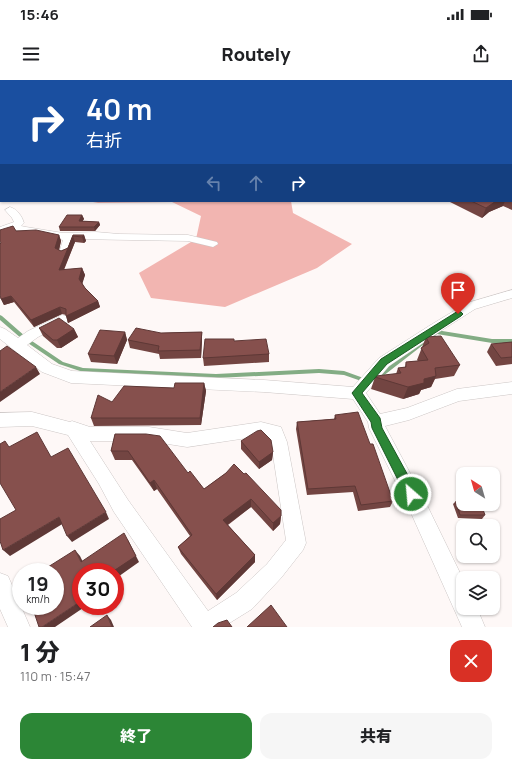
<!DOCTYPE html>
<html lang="ja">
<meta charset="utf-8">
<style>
body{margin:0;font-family:Manrope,"Noto Sans JP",sans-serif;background:#f6f6f6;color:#202124;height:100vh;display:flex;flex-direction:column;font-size:15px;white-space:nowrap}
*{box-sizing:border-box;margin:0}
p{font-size:13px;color:#757577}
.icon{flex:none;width:22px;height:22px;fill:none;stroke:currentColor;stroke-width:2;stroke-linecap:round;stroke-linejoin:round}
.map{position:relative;height:547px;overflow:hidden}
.panel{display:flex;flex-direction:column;background:#fff;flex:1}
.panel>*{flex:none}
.guide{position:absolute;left:0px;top:0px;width:512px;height:122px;box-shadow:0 1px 3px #0004;background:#1a4fa0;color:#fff;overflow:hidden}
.needle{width:26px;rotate:323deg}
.controls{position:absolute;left:456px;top:387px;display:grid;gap:8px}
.controls a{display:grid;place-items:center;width:44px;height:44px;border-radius:8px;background:#fff;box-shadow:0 1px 3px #0004;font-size:20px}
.speed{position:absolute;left:12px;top:483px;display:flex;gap:8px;font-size:20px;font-weight:700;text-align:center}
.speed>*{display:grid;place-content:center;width:52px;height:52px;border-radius:50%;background:#fff;box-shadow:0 1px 3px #0004;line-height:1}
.speed small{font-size:10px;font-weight:400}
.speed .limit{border:6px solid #d22;background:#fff;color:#111}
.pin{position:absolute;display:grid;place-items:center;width:34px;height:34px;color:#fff;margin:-41px -17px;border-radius:50% 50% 50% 0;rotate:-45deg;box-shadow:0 0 4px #0007}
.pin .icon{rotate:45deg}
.me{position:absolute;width:44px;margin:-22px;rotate:333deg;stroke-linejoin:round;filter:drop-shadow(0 0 3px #0008)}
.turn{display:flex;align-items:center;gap:14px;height:84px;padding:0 20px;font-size:18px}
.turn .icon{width:52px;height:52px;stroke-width:2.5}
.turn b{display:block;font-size:28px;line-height:34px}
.lanes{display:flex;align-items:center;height:38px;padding:0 20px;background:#0003;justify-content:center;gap:20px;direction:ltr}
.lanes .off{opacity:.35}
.round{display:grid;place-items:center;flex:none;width:42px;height:42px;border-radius:12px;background:#f6f6f6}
.overview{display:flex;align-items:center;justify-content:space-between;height:68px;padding:0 20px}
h1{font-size:24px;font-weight:800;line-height:30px}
.primary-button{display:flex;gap:8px;margin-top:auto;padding:8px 20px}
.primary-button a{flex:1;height:46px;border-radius:12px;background:#2c8636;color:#fff;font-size:16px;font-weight:800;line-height:46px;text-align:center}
.primary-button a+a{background:#f6f6f6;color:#202124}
.status{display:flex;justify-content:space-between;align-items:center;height:28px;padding:0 20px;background:#fff;direction:ltr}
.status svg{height:11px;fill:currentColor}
header{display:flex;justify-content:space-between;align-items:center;height:52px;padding:0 20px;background:#fff;font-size:18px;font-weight:800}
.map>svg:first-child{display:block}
.green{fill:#f2b5b1}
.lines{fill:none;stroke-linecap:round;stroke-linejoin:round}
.stream{fill:#83ac84;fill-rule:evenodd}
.street-casing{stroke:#ccc6c5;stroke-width:1}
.secondary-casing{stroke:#ccc6c5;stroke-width:1}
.street{fill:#fff;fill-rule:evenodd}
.secondary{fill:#fff;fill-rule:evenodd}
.wall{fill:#734542}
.shaded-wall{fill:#5e3836}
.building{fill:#86504d;stroke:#5e3836}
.route{fill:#2c8636;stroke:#1d5723}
</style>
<div class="status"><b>15:46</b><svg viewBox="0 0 49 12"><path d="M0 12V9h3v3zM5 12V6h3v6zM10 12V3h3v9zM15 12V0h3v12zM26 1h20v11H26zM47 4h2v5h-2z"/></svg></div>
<header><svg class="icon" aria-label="menu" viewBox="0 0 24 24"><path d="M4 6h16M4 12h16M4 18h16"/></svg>Routely<svg class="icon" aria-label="share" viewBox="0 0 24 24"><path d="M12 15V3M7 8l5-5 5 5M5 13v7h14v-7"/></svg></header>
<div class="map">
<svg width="512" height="547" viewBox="0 0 512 547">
<rect width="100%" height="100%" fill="#fef8f7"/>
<path class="green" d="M144,0H512V44L511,1Z
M88,121H291L293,133L352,164L317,188L225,227L151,218L139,193L196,159L201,136L172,122L98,123Z"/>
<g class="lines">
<path class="stream" d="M0,235L2,236L26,257L63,282L83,288L216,294L319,289L344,291L369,300L370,301L369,302L367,303L344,295L319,293L216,298L83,292L59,284L22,259L0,240Z
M436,250L492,259H512V263H492L437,254L435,256H431V255L434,251Z
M426,258L428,259V261L378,300H374L373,299L374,298L424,259Z"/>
<defs>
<path id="street" d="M0,3H1V7H0Z
M0,67H1V71H0Z
M10,127C17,129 22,136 24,143L21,146L26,147L63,153L96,152L119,154L188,155L217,162L218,164L213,167L188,161L74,159L69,173L64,176L59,173L63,160L12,149L0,153V147L14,142L12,138L5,130Z
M512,210V218L475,229L439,252L389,286L366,313L380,334L407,328L457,309L512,302V314L459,321L409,340L385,346L425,421L463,499V528H477L485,547H462L411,433L369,348L368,342L353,319L264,312L71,303L42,292L0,259V247L5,249L18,258L28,251L62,235L67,236L68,239L67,242L38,257L27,265L52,284L72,291L264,300L353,307L379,278L429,246L467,223Z
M32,332L70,342L72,341L90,347H149L187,353L261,342L281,347L287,362L306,463L303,470L281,498L252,529L223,547H192L114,432L99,404L68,355L32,346L0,347V333ZM261,356L269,358L271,362L286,460L267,484L236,513L208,531L128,420L90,361H149L187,367Z
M0,493L8,496L30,547H8L0,529Z"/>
<path id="secondary" d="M0,0H8L1,1V3Z"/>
</defs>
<use href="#street" class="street-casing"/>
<use href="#secondary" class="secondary-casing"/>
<use href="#street" class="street"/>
<use href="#secondary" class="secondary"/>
</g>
<path class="wall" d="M511,64L512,65V130L503,126L489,132L482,138L448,121H511Z
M82,135L84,139L82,141L99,142L100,145L95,151H60L59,147Z
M16,151L59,155L61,161L59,170L61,171L68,168L73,155H84L86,161L84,163L75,162L64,190L82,188L85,195L82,203L85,208L98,221L100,227L68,243L66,235L62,234L34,247L14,222L4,225L1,219V163Z
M39,248L74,249L78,257L61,268H57L43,256Z
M125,252L127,260L117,284L91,282L88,274Z
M202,252V260L201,278L160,279L159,274L130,268L128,260L161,253Z
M426,257L460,285L454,296L435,299L431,307L421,310L419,314L403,319L371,309L375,297L396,294L398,288L405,287L406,282L418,281L417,280Z
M234,261L269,274V282L204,286L203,278Z
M512,262V284L496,286L487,272L491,264Z
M204,303L206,311L201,345L94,346L91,338L112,322L174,308Z
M335,335L393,421L390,427L358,431L353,412L307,415L296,349L297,342L334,339Z
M115,354L188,393L204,409L226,393L281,436L280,444L273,451L251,427L228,445L255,475V482L217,520L181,474L178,467L190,456L157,409L154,411L132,380H115L111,371Z
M241,361L273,372L272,380L259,389L241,369Z
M456,421L485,435L482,439L458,438L453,424Z"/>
<path class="shaded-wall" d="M496,121H505L503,126L489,132L482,138L486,128Z
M82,135L84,139L80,145L79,141Z
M99,142L100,145L95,151L94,147Z
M59,155L61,161L58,174L55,168Z
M84,155L86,161L84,163L82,157Z
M73,156L75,162L61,196L59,190Z
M82,188L85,195L82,205L79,199Z
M11,216L14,222L4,225L1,219Z
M98,221L100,227L68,243L66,236Z
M60,227L62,234L34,247L31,240Z
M74,249L78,257L61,268L57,260Z
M125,252L127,260L117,284L114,276Z
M202,252V260L201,278L200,270Z
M36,287L40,294L0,322V312Z
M436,296L431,307L421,310L419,314L403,319L408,307L424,299Z
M204,303L206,311L201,345L200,338Z
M273,372L272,380L259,389V382Z
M154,400L157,409L154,411L150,403Z
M251,419V427L224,447L223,440Z
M106,432L109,439L72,462L67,456Z
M281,436L280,444L273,451V443Z
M59,437L64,443L10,476L3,470Z
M128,460L139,482L115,499V492H112Z
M75,470L80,476L86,488L81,482Z
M255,475V482L217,520L216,514Z
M81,521V526H86L55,547H42Z
M107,535L111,540L114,547H112Z"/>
<path class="building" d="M0,50H1V62H0Z
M511,64L512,65V118H511Z
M471,121H496L486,128Z
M67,135H82L79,141L99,142L94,147H59Z
M13,146L16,151L36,150L59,155L55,168L61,171L68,168L73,155H84L82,157L73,156L59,190L82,188L79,199L85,208L98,221L66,236V229L60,227L31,240L11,216L1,219L0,215V164L1,163L0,161V150Z
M59,238L74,249L57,260H53L39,248Z
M136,248L161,253L202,252L200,270L158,271L159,266L128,260Z
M100,250L125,252L114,276L88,274Z
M441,256L460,285L435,288L436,296L424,299V303L408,307L375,297L376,296L401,293L398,288L406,287V282L428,280L421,268L429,263L426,257Z
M205,259H234V261L266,259L269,274L203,278Z
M512,262V277L501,278L491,264Z
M7,266L36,287L0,312V271Z
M175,303H204L200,338H91L98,315L112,322L124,306L174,308Z
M358,332L370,364H373L393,421L361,425L355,406L308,409L297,342L336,339L335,335Z
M261,350L271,360L273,372L259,382L241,361L257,351Z
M37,352L51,377L68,368L106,432L67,456L59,437L3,470L0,461V439L16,430L0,403V364L5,361L9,367Z
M115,354H146L160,356L188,393L190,391L204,409L226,393L234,384L244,394L246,393L281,430V436L273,443L251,419L223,440L255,475L216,514L178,467L192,455L154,400L150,403L128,371H111Z
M456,421H463V424H481L485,435H460Z
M124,453L136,476L112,492H81V521L42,547H39L32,526H55V492H40L75,470L81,482Z
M271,525L287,547H247Z
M107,535L112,547H90Z
M227,540L232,547H213L218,543Z"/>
<path class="route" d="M458,231L461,232L463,234L461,236L387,284L362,313L380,338L382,348L416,410L417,414L416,418L411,420L407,418L372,348L371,342L352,313L381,279Z"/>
</svg>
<div class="controls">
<a><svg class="needle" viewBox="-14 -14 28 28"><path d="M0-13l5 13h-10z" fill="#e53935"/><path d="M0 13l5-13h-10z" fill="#757577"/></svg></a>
<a><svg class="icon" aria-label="search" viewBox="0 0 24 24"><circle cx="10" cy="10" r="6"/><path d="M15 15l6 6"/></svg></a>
<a><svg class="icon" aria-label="layers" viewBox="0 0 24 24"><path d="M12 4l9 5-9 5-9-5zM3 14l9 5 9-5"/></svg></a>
</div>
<div class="speed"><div>19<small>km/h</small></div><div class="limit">30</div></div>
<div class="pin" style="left:458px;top:234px;background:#d93025"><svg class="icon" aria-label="arrive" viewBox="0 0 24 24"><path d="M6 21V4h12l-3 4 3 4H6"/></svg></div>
<svg class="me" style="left:411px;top:414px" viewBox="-20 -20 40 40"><circle r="17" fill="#2c8636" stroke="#fff" stroke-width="3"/><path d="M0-11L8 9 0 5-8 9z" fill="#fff"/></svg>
<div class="guide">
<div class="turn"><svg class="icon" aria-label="right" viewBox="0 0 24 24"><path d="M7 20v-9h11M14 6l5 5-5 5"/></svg><div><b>40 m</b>右折</div></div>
<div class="lanes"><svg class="icon off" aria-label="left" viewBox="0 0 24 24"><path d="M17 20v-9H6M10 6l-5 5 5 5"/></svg><svg class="icon off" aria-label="ahead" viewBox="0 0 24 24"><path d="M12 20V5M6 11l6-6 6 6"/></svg><svg class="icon" aria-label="right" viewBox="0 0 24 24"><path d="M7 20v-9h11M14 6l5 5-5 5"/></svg></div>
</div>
</div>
<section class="panel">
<div class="overview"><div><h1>1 分</h1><p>110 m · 15:47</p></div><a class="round" style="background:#d93025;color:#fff"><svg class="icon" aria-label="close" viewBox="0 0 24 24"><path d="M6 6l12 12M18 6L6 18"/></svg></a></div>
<div class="primary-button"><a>終了</a><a>共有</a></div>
</section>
